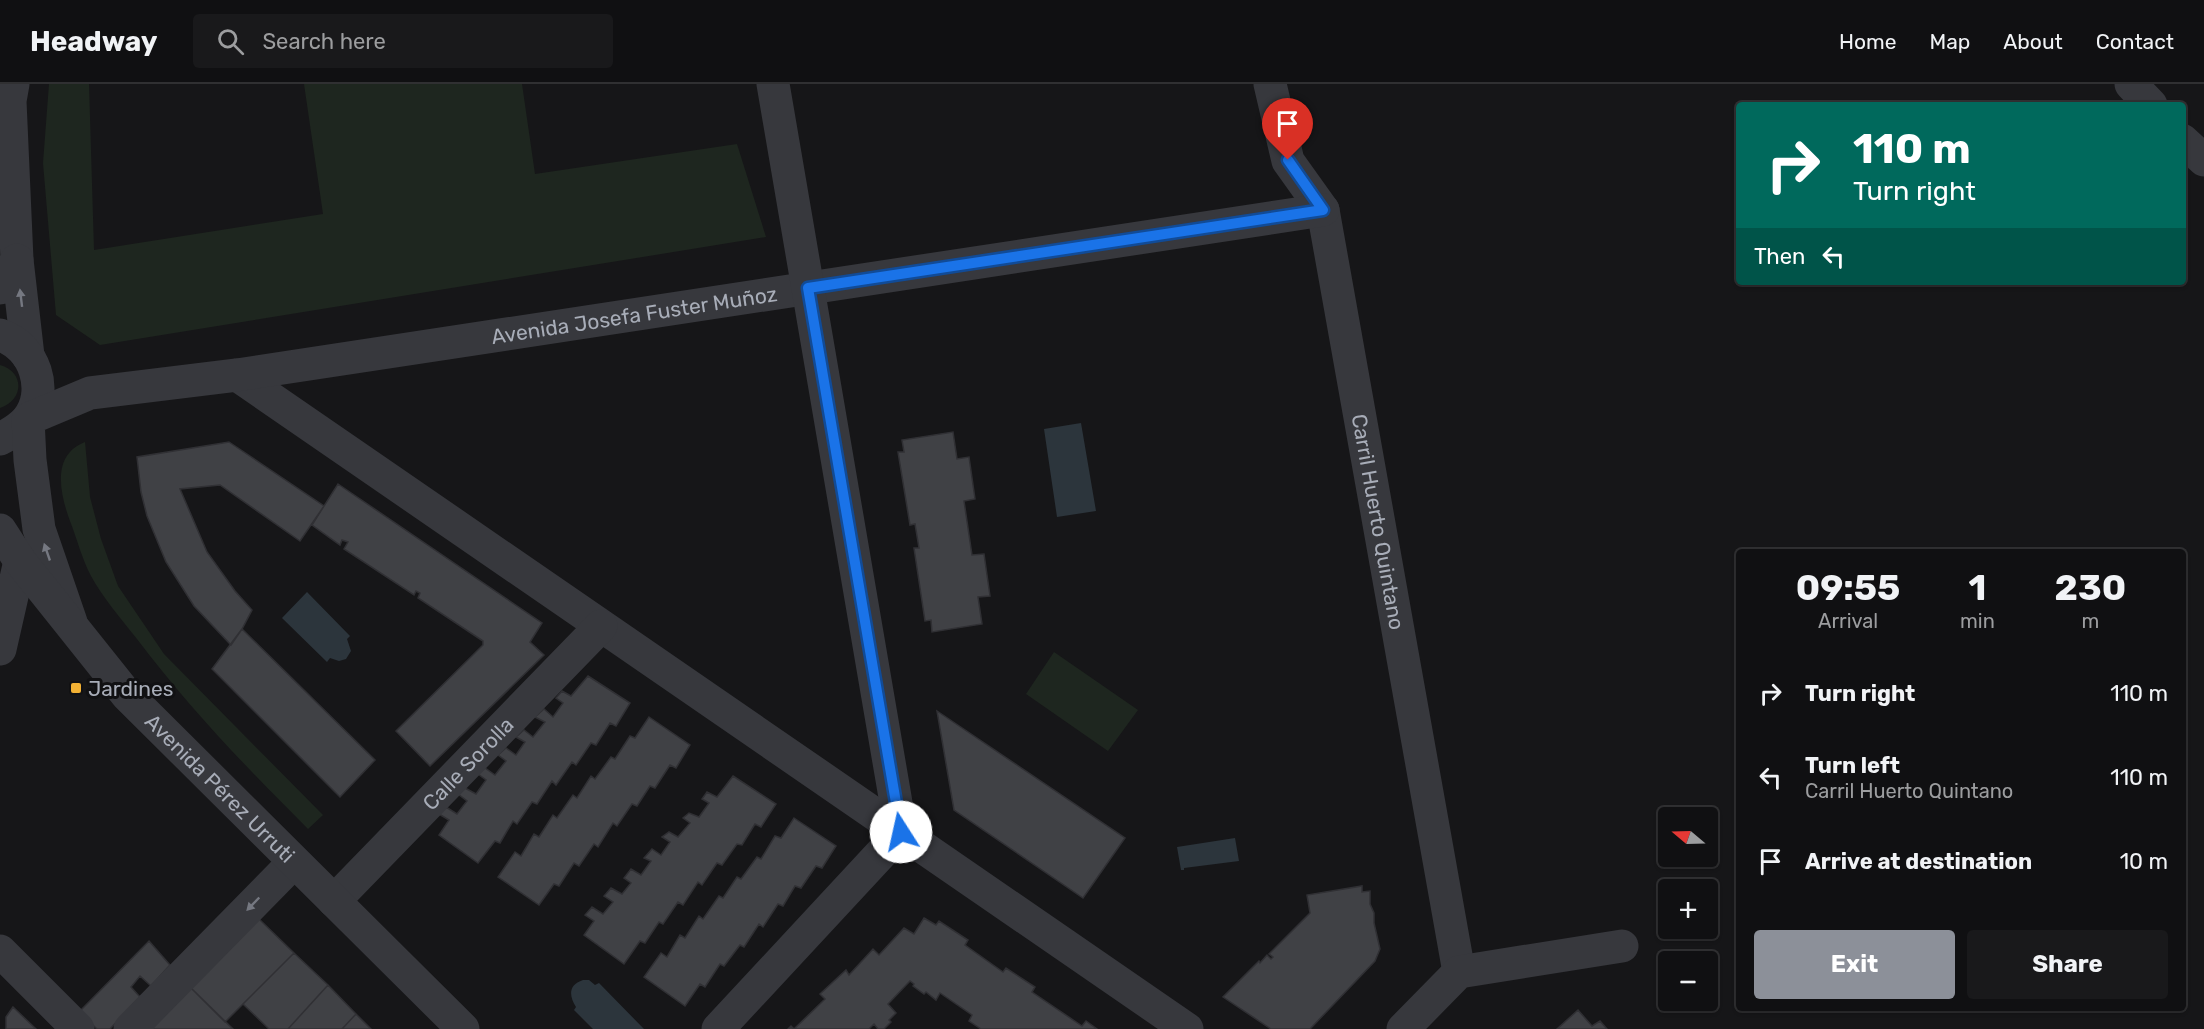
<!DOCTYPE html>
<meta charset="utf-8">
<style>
body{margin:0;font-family:Rubik,sans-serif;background:#19191b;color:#f1f3f6;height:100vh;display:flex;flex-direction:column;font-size:22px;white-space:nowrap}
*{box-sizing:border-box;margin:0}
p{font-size:20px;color:#9c9d9f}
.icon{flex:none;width:33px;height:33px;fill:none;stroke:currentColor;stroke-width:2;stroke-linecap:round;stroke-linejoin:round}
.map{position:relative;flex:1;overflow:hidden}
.details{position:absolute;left:1736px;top:465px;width:450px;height:462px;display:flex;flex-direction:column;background:#101012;border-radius:6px;box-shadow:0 2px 4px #0004,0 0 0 2px #303032}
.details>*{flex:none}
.top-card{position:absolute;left:1736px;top:18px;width:450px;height:183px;border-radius:6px;box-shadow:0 2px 4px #0004,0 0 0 2px #303032;background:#00695c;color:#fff;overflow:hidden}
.needle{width:39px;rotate:289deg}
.buttons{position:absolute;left:1658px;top:723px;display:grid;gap:12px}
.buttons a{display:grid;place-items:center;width:60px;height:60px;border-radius:6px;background:#101012;box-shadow:0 2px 4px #0004,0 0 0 2px #303032;font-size:30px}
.pin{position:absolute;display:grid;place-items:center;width:51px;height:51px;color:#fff;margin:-62px -26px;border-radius:50% 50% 50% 0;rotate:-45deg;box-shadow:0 0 6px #0007}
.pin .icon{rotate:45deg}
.me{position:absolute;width:66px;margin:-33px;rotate:350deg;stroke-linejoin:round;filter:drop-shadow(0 0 4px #0008)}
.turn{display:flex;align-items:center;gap:21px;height:126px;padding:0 18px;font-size:27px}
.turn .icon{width:78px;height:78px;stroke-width:2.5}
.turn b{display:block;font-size:42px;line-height:51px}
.then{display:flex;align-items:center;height:57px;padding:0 18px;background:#0003;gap:12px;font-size:22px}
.eta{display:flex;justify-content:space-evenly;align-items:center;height:102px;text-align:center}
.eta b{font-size:36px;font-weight:700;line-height:42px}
.primary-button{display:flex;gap:12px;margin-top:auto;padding:12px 18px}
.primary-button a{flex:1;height:69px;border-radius:6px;background:#8c9099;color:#fff;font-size:24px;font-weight:700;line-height:69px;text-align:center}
.primary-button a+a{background:#19191b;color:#f1f3f6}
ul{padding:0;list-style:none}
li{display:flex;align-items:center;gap:18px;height:84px;padding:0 18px}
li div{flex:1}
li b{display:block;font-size:22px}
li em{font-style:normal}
header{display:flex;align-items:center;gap:36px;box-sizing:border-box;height:84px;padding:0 30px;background:#101012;border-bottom:2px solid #303032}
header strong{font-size:28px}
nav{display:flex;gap:33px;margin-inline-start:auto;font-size:21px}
.search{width:420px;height:54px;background:#19191b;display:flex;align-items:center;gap:15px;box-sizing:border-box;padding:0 21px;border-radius:6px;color:#9c9d9f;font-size:22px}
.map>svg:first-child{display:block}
.green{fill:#1e261f}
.water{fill:#2c353c}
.building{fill:#404145;stroke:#303034;stroke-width:1.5}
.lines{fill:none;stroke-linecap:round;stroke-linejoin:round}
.minor{stroke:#37383d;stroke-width:33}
.tertiary{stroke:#37383d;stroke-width:33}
.oneway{fill:#757881}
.route-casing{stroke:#114b97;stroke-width:15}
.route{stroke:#1a73e8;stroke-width:10}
.poi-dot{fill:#f2b134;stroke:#111113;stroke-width:2}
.labels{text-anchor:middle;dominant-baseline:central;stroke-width:6;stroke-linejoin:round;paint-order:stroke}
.street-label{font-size:21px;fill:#a8adb8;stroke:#111113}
.poi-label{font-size:21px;fill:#a8adb8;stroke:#111113;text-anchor:start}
</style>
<header>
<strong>Headway</strong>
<div class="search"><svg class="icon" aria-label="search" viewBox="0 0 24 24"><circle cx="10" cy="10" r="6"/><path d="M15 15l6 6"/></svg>Search here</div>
<nav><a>Home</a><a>Map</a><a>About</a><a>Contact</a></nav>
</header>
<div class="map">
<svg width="2204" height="945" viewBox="0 0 2204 945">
<rect width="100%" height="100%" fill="#161618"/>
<path class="green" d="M49,0H89L94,166L323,130L304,0H522L535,90L737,60L766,153L100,261L56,231L43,79Z
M0,281C25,288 24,316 0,324Z
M85,358L90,413L101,455L118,502L164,570L323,731L308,745C246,683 190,625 137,555C121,535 103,514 91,492C82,475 77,455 70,437C60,410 51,371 85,358Z
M1054,568L1138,626L1108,667L1026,610Z"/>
<path class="water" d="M1081,339L1096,427L1057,433L1044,345Z
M307,508L350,552L347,555L351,567L346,575L339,577L330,574L327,578L282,534Z
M1235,754L1239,777L1184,784V786H1181L1177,763Z
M583,896H589L595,901L599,899L644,945H593L574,926L576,923C569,912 568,901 583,896Z"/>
<path class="building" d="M953,348L957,375L969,373L975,415L964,417L972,471L984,470L990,512L978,513L982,540L932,548L931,536L925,537L914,464H919L915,440L910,441L898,368H904L902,356Z
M229,358L324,422L300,457L220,401L180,405L207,468L235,507L252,526L242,545L231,561L194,522L166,478L147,432L141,408L137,373Z
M338,400L542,539L530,558L544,571L430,682L396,647L483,561V557L418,514L420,509L416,507L414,511L344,465L348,458L342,456L340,461L312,441Z
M242,545L375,676L340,713L212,585Z
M588,592L630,619L616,642L610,639L596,661L591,659L576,681L572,678L556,701L552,697L537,720L532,718L517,740L513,737L500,759L495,757L478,779L439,751L449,736L439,730L446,723L457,730L467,717L458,710L465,704L476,710L486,696L478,690L485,684L495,691L506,677L498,671L506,664L516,671L525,658L516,653L524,646L533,653L545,638L535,633L544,625L553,633L563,619L556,614L562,607L571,612Z
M937,627L1125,754L1083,814L954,726Z
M649,633L690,661L676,684L670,681L655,704L650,702L637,722L632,720L617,742L613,739L598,763L594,760L579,782L574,779L559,802L554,800L539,821L498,793L515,768L521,772L534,750L539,753L553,731L557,734L573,711L577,714L591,692L595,695L611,673L615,675L630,652L635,654Z
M733,692L776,720L761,743L755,740L742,761L737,760L722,781L717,779L702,801L698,798L683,821L678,818L663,840L659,838L645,859L640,857L624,880L584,851L594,837L585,831L592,823L603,830L613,818L604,812L611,804L622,810L631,799L624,794L631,785L641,791L651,777L644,774L652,765L661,771L670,758L662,753L669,748L678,753L690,739L683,734L689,729L699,733L709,719L702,715L707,708L717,713Z
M794,734L836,762L822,784L816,782L801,804L795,802L783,822L778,820L763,843L759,840L744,863L740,861L724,882L720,880L705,903L700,900L685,922L644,893L661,869L667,873L680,851L685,854L699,832L703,835L719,812L723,814L737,793L741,795L757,773L761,775L775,752L781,754Z
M1362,802V808L1370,807V820L1374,829V839L1380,865L1375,877L1310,945H1271L1223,913L1259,877L1260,879L1267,871L1271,875L1273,873L1269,870L1310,829L1307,811Z
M258,834L294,869L225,938L190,903Z
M924,834L936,841L939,837L968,856L965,861L1003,888L1006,884L1035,903L1032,908L1082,942L1086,937L1097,945H981L969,937L972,931L940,909L936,916L926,908L924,910L913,902L914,900L910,897L888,920L896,929L889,936L891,938L884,945H878L874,940L869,945H788L791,942L794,945L825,915L820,910L846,886L849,891L873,865L879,871L904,844L914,850Z
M149,857L170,881L151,902L140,892L131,903L140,913L110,945H97L79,928Z
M294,869L328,901L288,945H269L243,920Z
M328,901L356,930L342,945H288Z
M190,903L233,945H148Z
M13,923L36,945H6V933Z
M1578,926L1592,942L1600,937L1607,945H1557Z
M356,930L371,945H342Z"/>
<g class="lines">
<g class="minor">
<path d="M13,0L10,17L17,176"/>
<path id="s1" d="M1270,0L1288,77L1323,126L1459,888"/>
<path d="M2131,0L2151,21"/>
<path d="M2182,56L2204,76"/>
<path d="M0,204L17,176L28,272"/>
<path d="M0,251C35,262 50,308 27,336C19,345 10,350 0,355"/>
<path d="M237,291L1187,945"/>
<path id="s2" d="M71,538L39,445L30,376L28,335L90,309L237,291L1323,126"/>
<path d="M0,565L20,477"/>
<path id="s3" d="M334,817L601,542"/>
<path d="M0,867L78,945"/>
<path d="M130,945L294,778"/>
<path d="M718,945L901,748L773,0"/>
<path d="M1403,945L1459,888L1622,862"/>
</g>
<path class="tertiary" id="s4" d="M0,446L20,477L127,611L463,945"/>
</g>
<defs><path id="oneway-solid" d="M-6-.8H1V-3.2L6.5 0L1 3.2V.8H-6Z" transform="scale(1.5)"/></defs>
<g class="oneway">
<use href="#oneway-solid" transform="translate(21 214) rotate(-97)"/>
<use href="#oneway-solid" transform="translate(47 468) rotate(-109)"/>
<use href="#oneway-solid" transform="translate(253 820) rotate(134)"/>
</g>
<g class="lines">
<defs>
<path id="route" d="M901,748L808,204L1323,126L1288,76"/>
</defs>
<use href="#route" class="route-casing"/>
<use href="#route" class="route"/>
</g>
<rect class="poi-dot" x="70" y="598" width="12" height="12" rx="3"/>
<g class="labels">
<g class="street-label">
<text stroke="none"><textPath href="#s2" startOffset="826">Avenida Josefa Fuster Muñoz</textPath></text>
<text stroke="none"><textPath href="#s1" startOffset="456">Carril Huerto Quintano</textPath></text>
<text stroke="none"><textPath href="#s3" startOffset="192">Calle Sorolla</textPath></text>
<text stroke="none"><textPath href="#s4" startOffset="340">Avenida Pérez Urruti</textPath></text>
</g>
<g class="poi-label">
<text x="88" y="604">Jardines</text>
</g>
</g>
</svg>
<div class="buttons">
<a><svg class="needle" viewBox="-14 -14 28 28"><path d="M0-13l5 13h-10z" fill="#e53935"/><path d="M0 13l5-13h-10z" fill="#9c9d9f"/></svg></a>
<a>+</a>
<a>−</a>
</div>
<div class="pin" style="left:1288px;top:76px;background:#d93025"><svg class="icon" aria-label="arrive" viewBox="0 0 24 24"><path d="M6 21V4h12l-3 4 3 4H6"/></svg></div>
<svg class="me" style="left:901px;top:748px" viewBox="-20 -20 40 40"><circle r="19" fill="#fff"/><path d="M0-13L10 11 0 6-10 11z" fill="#1a73e8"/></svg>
<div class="top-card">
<div class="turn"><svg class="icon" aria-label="right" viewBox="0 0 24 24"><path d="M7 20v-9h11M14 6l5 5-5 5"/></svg><div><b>110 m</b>Turn right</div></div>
<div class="then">Then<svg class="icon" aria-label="left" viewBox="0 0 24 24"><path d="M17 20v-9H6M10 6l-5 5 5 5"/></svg></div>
</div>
<section class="details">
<div class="eta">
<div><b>09:55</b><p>Arrival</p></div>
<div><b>1</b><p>min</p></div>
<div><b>230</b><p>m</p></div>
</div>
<ul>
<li><svg class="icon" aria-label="right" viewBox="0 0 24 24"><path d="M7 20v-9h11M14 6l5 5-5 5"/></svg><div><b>Turn right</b></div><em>110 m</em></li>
<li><svg class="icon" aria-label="left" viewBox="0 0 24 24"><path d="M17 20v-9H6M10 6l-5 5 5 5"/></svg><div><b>Turn left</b><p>Carril Huerto Quintano</p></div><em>110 m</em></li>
<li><svg class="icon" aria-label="arrive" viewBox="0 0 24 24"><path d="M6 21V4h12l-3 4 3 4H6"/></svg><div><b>Arrive at destination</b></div><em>10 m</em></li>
</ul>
<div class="primary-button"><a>Exit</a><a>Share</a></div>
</section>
</div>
